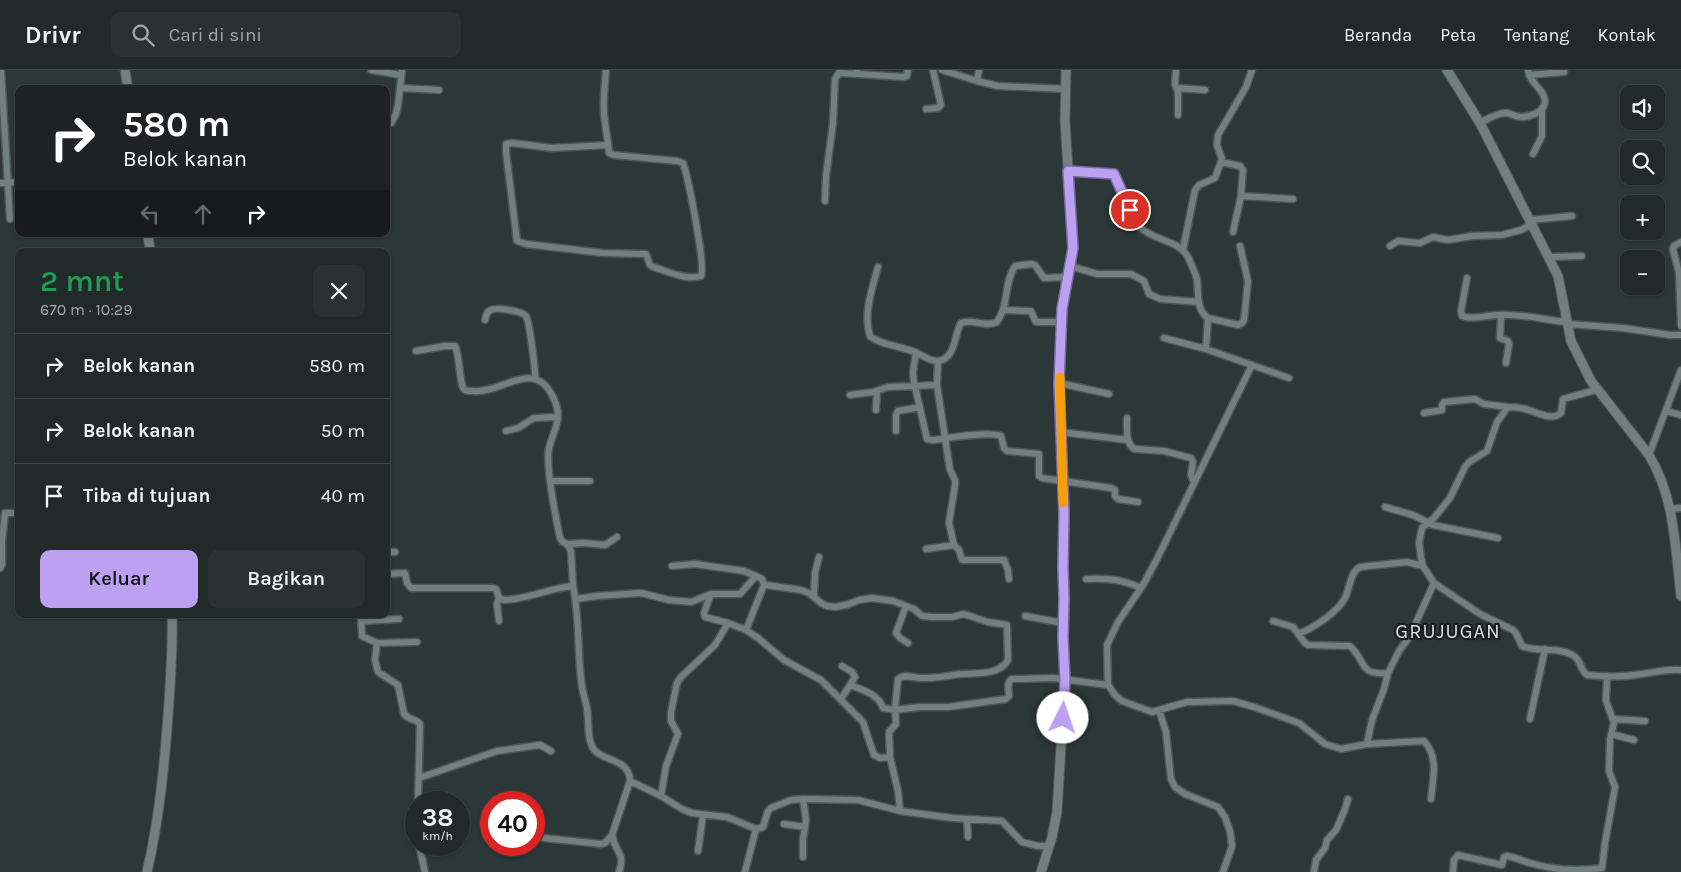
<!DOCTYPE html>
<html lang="id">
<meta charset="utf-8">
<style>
body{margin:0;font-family:Karla,sans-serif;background:#293231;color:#f1f3f6;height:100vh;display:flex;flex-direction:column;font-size:19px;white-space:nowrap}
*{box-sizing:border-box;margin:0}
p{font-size:16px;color:#a2a7a8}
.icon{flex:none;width:28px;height:28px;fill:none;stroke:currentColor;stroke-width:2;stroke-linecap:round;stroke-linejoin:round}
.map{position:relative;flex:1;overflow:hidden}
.side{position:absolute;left:15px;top:178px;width:375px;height:370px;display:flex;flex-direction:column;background:#212a29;border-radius:10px;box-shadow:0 1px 4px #0004,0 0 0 1px #3e4646}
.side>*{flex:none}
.top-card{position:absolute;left:15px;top:15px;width:375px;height:152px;border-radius:10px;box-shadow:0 1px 4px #0004,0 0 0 1px #3e4646;background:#202124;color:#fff;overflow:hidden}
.tools{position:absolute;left:1620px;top:15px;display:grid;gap:10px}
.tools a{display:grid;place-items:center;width:45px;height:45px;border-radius:10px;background:#212a29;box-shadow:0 1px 4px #0004,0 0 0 1px #3e4646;font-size:25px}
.speed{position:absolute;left:405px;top:721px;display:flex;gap:10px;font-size:25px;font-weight:700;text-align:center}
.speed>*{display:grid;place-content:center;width:65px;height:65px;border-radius:50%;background:#212a29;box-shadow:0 1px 4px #0004,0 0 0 1px #3e4646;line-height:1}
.speed small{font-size:12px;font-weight:400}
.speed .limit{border:8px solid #d22;background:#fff;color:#111}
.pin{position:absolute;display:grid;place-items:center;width:42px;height:42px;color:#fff;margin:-21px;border:2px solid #fff;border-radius:50%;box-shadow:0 1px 5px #0007}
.me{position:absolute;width:55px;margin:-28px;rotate:4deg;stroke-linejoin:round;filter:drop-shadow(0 0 4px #0008)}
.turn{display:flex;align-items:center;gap:18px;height:105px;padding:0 25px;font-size:22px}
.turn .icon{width:65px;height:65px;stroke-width:2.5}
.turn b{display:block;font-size:35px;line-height:42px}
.lanes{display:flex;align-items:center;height:48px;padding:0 25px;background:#0003;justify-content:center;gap:25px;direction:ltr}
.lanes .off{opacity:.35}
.round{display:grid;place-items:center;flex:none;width:52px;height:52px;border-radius:10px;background:#293231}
.head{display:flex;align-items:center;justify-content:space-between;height:85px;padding:0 25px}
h1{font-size:30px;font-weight:600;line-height:38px;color:#1e9e55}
.button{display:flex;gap:10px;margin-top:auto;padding:10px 25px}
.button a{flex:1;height:58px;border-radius:10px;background:#bca0f2;color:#111;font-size:20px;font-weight:600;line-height:58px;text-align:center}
.button a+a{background:#293231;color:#f1f3f6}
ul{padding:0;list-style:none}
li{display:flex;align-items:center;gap:15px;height:65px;padding:0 25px;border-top:1px solid #3e4646}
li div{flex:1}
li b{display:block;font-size:19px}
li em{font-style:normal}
header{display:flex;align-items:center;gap:30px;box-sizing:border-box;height:70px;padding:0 25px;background:#212a29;border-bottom:1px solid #3e4646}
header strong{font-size:24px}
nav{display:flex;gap:28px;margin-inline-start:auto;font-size:18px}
.search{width:350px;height:45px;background:#293231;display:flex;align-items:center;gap:12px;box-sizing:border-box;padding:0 18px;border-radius:10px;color:#a2a7a8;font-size:19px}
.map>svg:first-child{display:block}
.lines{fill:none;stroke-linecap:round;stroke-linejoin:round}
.street-casing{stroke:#4b5655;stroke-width:9}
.secondary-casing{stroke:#4b5655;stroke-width:11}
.street{stroke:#71807e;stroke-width:6}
.secondary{stroke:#71807e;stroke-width:9}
.route-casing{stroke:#7a689d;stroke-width:12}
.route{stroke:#bca0f2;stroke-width:9}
.slow{stroke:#f59e0b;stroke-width:9}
.labels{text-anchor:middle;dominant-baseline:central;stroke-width:4.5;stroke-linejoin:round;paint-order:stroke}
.quarter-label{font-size:20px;letter-spacing:1px;fill:#dae2e1;stroke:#191e1e}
</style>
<header>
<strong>Drivr</strong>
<div class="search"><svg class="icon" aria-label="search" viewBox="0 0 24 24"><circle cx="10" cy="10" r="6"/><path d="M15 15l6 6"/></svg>Cari di sini</div>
<nav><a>Beranda</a><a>Peta</a><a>Tentang</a><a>Kontak</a></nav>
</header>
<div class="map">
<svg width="1681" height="802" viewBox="0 0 1681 802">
<rect width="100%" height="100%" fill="#2c3837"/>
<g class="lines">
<defs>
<path id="street" d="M1,0L10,149
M371,0L401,5
M606,0C605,14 603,29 604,43C605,57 608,69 609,83L614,85L677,91L683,93C688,107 706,196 701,206C686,211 668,201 653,197L650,195L646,184L603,183L526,174L517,171L506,82V74L512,73L552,78L608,75
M942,0L977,11L998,16L1066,19
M1176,0L1175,14L1178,22V45
M857,4L904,7L907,6L908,0
M1529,5L1564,2
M977,11L979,0
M400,18L439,20
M1177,18L1205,20
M926,39L938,38L941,35L933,0
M1480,53C1487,49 1497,43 1506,43C1511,43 1515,47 1521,47C1530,47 1545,42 1545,31C1545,20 1530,14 1528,0
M386,54L391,53L396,44L398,35L402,0
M1533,84L1542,66V38
M1221,92L1240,96L1243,100L1241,126L1233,162
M1068,101L1114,104L1140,157C1153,171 1178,169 1188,187C1191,194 1195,202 1197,209C1199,222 1195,239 1208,248L1206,279L1289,308
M0,113L19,112
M1241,126L1293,129
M825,131L826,106L833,53L835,9L839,3L857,4V0
M1530,150L1572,146
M1681,172L1674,176L1673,179L1679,203L1681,256
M1390,176L1398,171L1420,173L1433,167L1448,170L1472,166L1502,165L1521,160L1532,154
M1183,180L1195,120L1199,115L1215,108L1222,89L1217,75L1218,65L1246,17L1252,0
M1549,187L1582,186
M1070,196L1097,204H1131L1144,211L1149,224L1160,229L1199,232
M878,197C872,219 863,244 870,266C878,274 903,277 915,282C922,285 929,291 937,291C940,291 945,289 948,286C956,277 955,263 961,253C973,248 985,258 997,252C1009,235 1004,212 1015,196L1032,194L1035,195L1044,208L1068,207
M1467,208L1461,241L1462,246L1465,247C1478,249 1484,246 1496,245C1520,243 1544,250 1567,252
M1004,240L1031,241L1036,252H1061
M1501,245L1500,268L1508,271L1509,274L1506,293
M1208,248L1238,255L1242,253L1244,250L1248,211L1240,176
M485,250C486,246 487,241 491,240C497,237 522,241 526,246C529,250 536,302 535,309
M1568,254L1623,258L1670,265H1681
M1164,268L1206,279
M416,281L445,276H455C460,285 459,316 465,320C467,321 470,321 473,321C502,324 534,287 553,327C564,349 554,358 549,378C545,396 556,448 560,468L563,472L567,474L571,481L573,516
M916,283L913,302L914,312L927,369L933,370C948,368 989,361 1001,366L1004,378L1007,381L1039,384V406L1042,408L1111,418L1115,420V426L1118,429L1138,432
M938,291L937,315L950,400L955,410V415L949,453L954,475L959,480L962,490H1004L1008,500L1009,509
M1059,313L1109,324
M1596,320L1563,329L1561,343C1551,352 1536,341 1525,339C1519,337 1514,337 1508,337L1497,352L1487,381L1469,392L1465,397L1450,428L1434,448L1422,458L1419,473L1421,488L1423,496L1434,513L1480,544L1513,560L1516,563L1522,576C1536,583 1559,576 1574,586C1581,590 1580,600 1587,605C1605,607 1625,607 1642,604C1657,602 1666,599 1681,600
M850,325L873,322L888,317L937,315
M876,340L877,322
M1666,341L1681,345
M1424,343L1442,340V335L1444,332L1475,329L1484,334L1508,337
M1127,348C1127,358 1125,372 1134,379L1164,381L1191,388L1193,392L1191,405L1194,412
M506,361L518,358L534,348L558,347
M896,361V345L898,341L920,337
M1060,362L1128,370
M1649,385L1681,300
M551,411H590
M1385,437L1413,445L1433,455L1498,468
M1670,439L1681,438
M0,472H2L5,443H19
M567,474L584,473L605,475L617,467
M926,479L954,475
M386,482H395
M672,496L695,494L744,501L756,506
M0,498L2,495V472
M386,504L405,503L407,513L411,518H493L496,519L499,528L504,530C528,529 550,518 573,516C580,549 577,583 582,617C583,624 586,631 587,639C589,650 587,663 591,674C597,693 630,686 630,711L612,765C615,783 626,782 619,802
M1086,509C1106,508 1122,509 1141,518
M711,524H740L756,506L762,509L764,515H766L801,520L809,523L821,533L827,536L836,537L849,534L859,530L872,528L893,531L914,539L922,546L932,547H952L964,544L988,552L1007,555L1008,590C999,606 975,603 960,604C948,606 937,608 925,608C916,609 905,603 898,609L895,638L896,654L889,662L890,687
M814,526L815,503L819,487
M576,529L597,526L641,523L669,530L691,532L711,524L704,543L705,547L728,553L746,560L758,568L784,590L821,610L863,652L874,685L880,688L890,687L898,721L900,741
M906,536L896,563L900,568L908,573
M361,544L362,566L377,573L375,590L378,602L398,615L404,644C409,650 417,649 420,654L418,732
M1025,546L1063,553
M361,551L399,549
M499,551L497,534L499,528
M1273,551L1293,557L1305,573L1308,575L1350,576C1367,592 1358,605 1388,603
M728,553L715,575L681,607L677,613L671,642V651L678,664L666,696L661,726L682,739L692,743L727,747L756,759L763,757L768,741L771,738L791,730L803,729L858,730L900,741L952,748L1002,751L1022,772L1038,776H1050
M746,560L764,515
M1298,564C1312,559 1338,542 1345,528C1350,518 1350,502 1360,497L1407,492L1423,496
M377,573L417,572
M850,615C863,620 878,624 883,638L895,640L920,637H948L1006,629L1009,626C1009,620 1006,612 1012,609L1053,608L1108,615L1115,625L1122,631L1152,642L1187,632L1233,631L1254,637L1299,653L1325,674L1341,679L1367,674L1424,671C1439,687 1433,708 1431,729
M1108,615L1107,575L1118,552L1143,515L1157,489L1252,295
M841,629L855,607L852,602L842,596
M1159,640L1166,662L1171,709L1175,717L1185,724L1218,737L1225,747L1230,761L1232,776L1223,802
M1530,649L1545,579
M1614,649L1645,651
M1611,664L1634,670
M1367,674L1372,650L1384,619L1388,603L1399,581L1410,566L1434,513
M419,708L497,681L540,675L551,681
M630,711L661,726
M803,729L806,750L803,769V787
M967,749L968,767
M784,754L805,757
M534,767L601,774L605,773L612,765
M419,775L425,802
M698,781L703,745
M745,802L756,759
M1314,802L1316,790L1325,778L1327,770L1336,760L1345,739L1348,729
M1453,802L1454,790L1458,785L1502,795L1504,787L1507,786C1515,787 1522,791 1530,793C1553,800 1579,801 1602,798L1605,773L1615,717L1609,701L1610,669L1614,653L1606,631L1607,606"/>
<path id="secondary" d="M125,0L128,19
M1447,0L1480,53L1558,206L1571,271L1591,311L1649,385C1675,428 1675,477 1681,526
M148,164L150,181
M147,802C160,746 165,689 169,632C171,602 173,573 172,544
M1041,802L1052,767L1057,742L1065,610L1063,567L1065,529L1063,497L1064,444L1059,313L1062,239L1073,178L1065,51L1066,0"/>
</defs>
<use href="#street" class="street-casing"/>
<use href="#secondary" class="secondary-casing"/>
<use href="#street" class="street"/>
<use href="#secondary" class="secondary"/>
</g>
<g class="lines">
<defs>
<path id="route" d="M1063,648L1065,610L1063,567L1064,529L1063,497L1064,444L1059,313L1062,239L1073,178L1068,101L1114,104L1130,140"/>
</defs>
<use href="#route" class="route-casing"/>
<use href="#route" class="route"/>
<path class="slow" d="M1060,307L1063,433"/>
</g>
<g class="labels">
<g class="quarter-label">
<text x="1448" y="561">GRUJUGAN</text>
</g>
</g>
</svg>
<div class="tools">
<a><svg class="icon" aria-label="sound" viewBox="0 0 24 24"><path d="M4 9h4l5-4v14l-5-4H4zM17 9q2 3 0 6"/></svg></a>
<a><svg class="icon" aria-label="search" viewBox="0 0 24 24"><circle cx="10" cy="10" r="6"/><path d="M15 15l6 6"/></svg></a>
<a>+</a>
<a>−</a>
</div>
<div class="speed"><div>38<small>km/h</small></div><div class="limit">40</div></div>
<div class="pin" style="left:1130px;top:140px;background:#d93025"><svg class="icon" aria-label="arrive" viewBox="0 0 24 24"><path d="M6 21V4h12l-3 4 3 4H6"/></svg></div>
<svg class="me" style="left:1063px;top:648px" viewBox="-20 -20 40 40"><circle r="19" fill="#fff"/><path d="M0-13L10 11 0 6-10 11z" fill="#bca0f2"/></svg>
<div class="top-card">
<div class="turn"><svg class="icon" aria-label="right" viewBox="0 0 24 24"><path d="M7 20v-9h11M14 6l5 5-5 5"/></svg><div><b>580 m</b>Belok kanan</div></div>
<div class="lanes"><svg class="icon off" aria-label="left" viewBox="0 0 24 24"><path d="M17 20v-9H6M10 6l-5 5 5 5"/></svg><svg class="icon off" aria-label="ahead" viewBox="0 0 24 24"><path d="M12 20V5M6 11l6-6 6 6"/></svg><svg class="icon" aria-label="right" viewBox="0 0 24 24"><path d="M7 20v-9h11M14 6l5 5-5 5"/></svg></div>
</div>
<section class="side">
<div class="head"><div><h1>2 mnt</h1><p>670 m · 10:29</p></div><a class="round"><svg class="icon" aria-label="close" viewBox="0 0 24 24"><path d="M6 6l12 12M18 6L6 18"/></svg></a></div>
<ul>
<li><svg class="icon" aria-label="right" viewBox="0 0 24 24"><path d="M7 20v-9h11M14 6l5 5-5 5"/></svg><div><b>Belok kanan</b></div><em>580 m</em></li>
<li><svg class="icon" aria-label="right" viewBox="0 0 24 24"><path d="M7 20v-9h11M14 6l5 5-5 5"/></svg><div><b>Belok kanan</b></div><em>50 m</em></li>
<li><svg class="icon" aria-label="arrive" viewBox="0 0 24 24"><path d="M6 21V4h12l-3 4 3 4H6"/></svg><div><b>Tiba di tujuan</b></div><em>40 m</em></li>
</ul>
<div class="button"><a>Keluar</a><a>Bagikan</a></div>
</section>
</div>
